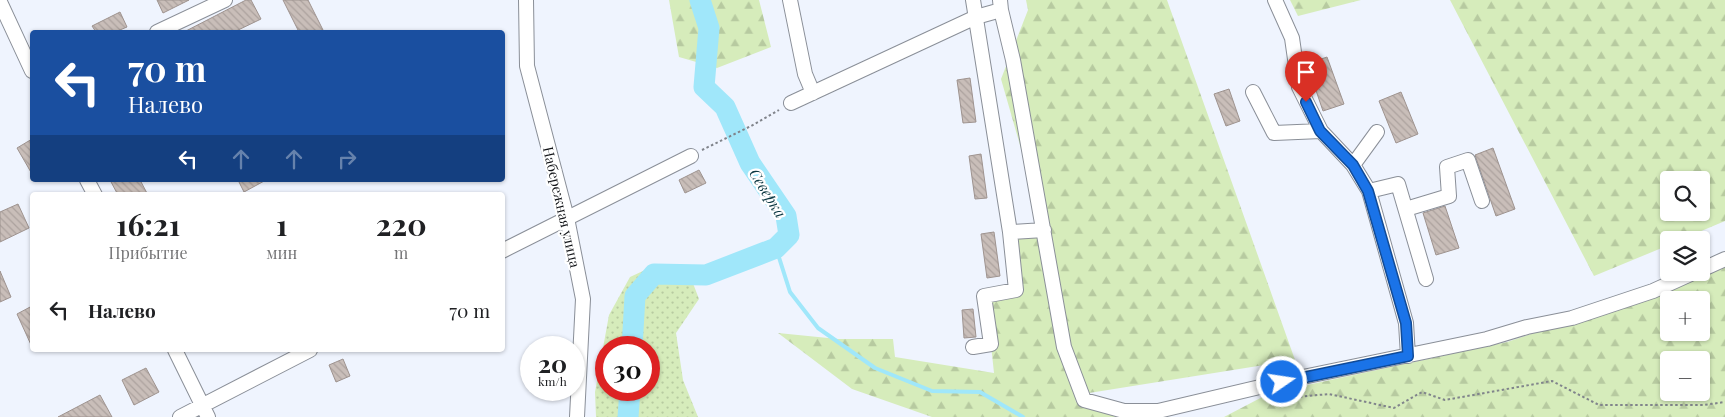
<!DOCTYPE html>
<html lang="ru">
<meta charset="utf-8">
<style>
body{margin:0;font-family:"Playfair Display",serif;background:#f2f2f2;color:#202124;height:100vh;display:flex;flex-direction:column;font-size:19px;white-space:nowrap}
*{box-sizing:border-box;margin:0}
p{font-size:16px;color:#757577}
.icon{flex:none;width:28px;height:28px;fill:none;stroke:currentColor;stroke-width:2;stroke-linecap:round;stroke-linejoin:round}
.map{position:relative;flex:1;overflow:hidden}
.sheet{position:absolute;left:30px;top:192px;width:475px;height:160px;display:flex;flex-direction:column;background:#fff;border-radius:5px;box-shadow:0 1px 4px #0004}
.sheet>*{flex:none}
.guide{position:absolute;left:30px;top:30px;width:475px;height:152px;border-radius:5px;box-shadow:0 1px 4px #0004;background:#1a4fa0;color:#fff;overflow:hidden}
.buttons{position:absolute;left:1660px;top:171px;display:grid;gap:10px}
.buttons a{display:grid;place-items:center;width:50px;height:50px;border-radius:5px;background:#fff;box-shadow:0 1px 4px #0004;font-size:25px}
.speed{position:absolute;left:520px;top:336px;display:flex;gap:10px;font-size:25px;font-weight:700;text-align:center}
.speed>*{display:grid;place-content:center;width:65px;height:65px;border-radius:50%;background:#fff;box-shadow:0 1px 4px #0004;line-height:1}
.speed small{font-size:12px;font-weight:400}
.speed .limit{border:8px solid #d22;background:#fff;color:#111}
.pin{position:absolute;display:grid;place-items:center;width:42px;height:42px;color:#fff;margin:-51px -21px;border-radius:50% 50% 50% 0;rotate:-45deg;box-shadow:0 0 5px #0007}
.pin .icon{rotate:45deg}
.me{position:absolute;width:55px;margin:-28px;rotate:77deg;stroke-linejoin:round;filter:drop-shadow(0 0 4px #0008)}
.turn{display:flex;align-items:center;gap:18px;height:105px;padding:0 15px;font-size:22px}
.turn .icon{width:65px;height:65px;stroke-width:2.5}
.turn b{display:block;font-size:35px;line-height:42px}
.lanes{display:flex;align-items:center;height:48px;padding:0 15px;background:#0003;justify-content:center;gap:25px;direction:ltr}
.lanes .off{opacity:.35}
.eta{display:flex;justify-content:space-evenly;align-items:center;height:85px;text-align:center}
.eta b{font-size:30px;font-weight:700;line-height:35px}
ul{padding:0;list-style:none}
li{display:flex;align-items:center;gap:15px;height:65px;padding:0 15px}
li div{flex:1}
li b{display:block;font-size:19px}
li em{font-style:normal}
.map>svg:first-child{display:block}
.grass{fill:url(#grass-dots);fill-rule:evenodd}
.forest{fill:url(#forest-firs);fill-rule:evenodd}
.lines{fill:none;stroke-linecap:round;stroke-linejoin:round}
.stream{stroke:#a0e7fa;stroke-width:4}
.river{stroke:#a0e7fa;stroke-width:21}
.building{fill:url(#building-back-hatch);stroke:#9e938f}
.minor-casing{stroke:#8a8f98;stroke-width:16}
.path{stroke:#80848b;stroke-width:2;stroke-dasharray:2.5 2.5;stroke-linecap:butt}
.minor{stroke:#fff;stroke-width:14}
.route-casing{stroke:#114b97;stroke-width:12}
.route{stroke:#1a73e8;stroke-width:9}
.labels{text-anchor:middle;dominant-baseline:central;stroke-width:4.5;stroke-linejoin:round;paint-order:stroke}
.street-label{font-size:14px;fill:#121418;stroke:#fff}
.water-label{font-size:15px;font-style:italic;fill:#0c3842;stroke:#fff}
</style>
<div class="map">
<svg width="1725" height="417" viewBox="0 0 1725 417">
<defs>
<pattern id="grass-dots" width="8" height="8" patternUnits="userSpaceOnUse" patternTransform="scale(1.25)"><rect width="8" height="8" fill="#d6ecbb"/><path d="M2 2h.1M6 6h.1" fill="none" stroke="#b7caa0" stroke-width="1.8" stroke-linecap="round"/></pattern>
<pattern id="forest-firs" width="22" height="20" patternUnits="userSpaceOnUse" patternTransform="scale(1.25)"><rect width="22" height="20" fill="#d6ecbb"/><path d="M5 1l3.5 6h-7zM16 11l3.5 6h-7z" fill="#b7caa0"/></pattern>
<pattern id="building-back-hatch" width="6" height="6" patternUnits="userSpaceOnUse" patternTransform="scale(1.25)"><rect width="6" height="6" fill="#c9beb9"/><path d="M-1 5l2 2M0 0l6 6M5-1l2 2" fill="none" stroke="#aca29e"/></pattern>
</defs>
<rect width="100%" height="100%" fill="#eff4fe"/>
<path class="grass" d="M658,264L686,265L699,299L676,333L683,380L698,417H596L595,392L609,315L630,277ZM606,348H649V390H606Z"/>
<path class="forest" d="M669,0H759L771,47L717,68L679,57Z
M1026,0H1167L1295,360L1089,393L1075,401L1134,417H932L852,389L778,333L838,339H893L895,357L994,373L986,298L1019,292L1013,236H1046L1001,79L1028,10Z
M1290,0H1361L1298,16Z
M1450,0H1725V221L1680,240H1669V245L1594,276ZM1669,180H1701V212H1669Z
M1725,267V417H1224L1270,393L1507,342L1642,297ZM1669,300H1701V332H1669ZM1669,360H1701V392H1669Z"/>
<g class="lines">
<path class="stream" d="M776,248L790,292L818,328L875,368L932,391L980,392L1023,417"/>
<path class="river" d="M632,348L635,296L654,274L706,275L776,248L789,235L786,216L750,163L725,107L704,87L709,28L700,0
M628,417L630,390"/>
</g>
<path class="building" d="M157,0H189L163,13Z
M246,0H251L261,19L234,32H184Z
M283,0H308L324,32H299Z
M120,12L127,27L115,32H96L92,26Z
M1327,57L1344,104L1323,111L1307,64Z
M970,78L976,122L963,123L957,80Z
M1229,89L1240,121L1226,126L1214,94Z
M1401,92L1418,134L1396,143L1379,101Z
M32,139V174L17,148Z
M1493,148L1515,209L1496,216L1475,155Z
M981,154L987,198L975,199L969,156Z
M699,170L706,183L685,193L679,180Z
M110,180H140L148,195H118Z
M238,180H266L244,192Z
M18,204L29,228L0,242V212Z
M1445,206L1459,248L1436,255L1423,213Z
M994,232L1000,276L987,278L981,234Z
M0,271L11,297L0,302Z
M32,306V347L17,314Z
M973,309L976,337L964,338L962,310Z
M343,359L350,376L336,382L329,365Z
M146,368L159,392L134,405L122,380Z
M100,395L112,417H58Z"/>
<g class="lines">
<defs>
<path id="minor" d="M526,0L527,66L567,218L583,299L577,417
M790,0L805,74L813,93
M973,0L1010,232L1016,290L984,296L991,344L973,347
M1000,0L1001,10L1013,60L1064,347L1084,400L1124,411H1158L1298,378L1487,339L1527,327L1572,318L1653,291L1695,272
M1275,0L1292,38L1299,87L1321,131L1353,165L1369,191L1406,323L1408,356
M0,2L32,71
M157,32L225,0
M1253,92L1274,133L1321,131
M791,103L976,17L1001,10
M1353,165L1377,132
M87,180L95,195
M1369,191L1398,184L1426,279
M1406,209L1449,196L1447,167L1468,160L1482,201
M1010,232L1044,230
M502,251L691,156
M1701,270L1725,259
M175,350L208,417
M180,417L310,350"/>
</defs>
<use href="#minor" class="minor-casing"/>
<path class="path" d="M702,150L751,126L779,110
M1265,400L1329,394L1394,408L1422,392L1445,400L1552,381L1599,405H1704L1725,402"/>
<use href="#minor" class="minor"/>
</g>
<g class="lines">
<defs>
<path id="route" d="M1282,382L1408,356L1406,323L1368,191L1353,165L1320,131L1306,102"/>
</defs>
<use href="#route" class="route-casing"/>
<use href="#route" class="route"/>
</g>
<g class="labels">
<g class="street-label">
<text transform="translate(562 207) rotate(77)">Набережная улица</text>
</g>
<g class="water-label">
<text transform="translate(768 193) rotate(58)">Северка</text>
</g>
</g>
</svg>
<div class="buttons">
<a><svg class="icon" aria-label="search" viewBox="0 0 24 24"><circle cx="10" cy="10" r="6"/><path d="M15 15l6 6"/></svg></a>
<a><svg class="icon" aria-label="layers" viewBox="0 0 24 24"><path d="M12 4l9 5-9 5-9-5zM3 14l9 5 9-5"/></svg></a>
<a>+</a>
<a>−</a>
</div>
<div class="speed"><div>20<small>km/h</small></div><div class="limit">30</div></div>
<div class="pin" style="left:1306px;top:102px;background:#d93025"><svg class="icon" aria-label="arrive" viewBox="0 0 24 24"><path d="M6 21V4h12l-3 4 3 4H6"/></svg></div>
<svg class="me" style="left:1282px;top:382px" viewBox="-20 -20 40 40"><circle r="17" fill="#1a73e8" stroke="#fff" stroke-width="3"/><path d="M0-11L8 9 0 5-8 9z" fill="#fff"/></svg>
<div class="guide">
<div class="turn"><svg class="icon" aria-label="left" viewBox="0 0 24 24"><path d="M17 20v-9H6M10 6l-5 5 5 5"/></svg><div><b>70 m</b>Налево</div></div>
<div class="lanes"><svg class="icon" aria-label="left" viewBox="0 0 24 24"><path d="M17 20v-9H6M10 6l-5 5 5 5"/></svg><svg class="icon off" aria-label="ahead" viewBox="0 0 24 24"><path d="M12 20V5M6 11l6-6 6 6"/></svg><svg class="icon off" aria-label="ahead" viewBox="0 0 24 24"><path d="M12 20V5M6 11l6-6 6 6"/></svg><svg class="icon off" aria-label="right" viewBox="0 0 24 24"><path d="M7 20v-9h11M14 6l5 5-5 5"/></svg></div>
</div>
<section class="sheet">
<div class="eta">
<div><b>16:21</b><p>Прибытие</p></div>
<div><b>1</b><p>мин</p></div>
<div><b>220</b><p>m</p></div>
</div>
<ul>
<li><svg class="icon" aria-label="left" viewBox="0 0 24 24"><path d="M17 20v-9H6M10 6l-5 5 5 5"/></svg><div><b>Налево</b></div><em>70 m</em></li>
</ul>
</section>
</div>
